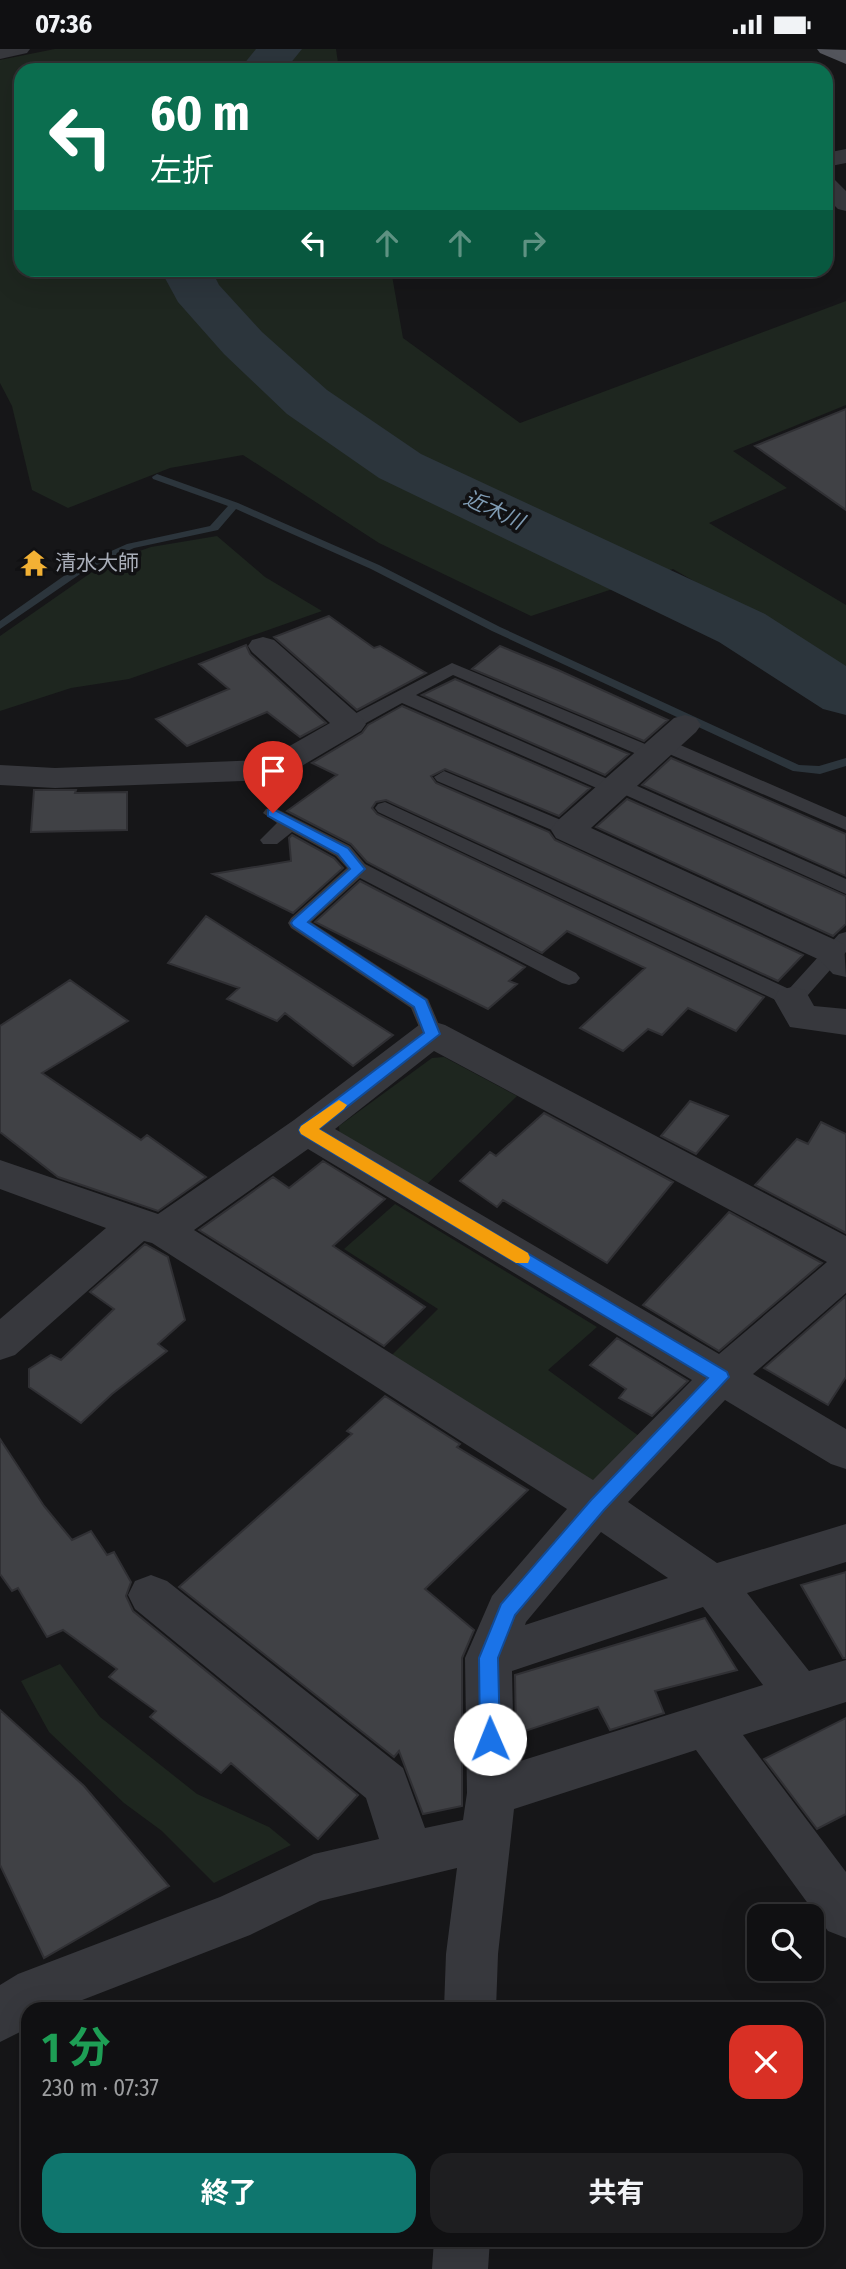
<!DOCTYPE html>
<html lang="ja">
<meta charset="utf-8">
<style>
body{margin:0;font-family:"Fira Sans Condensed","Noto Sans JP",sans-serif;background:#1e1e20;color:#f1f3f6;height:100vh;display:flex;flex-direction:column;font-size:26px;white-space:nowrap}
*{box-sizing:border-box;margin:0}
p{font-size:23px;color:#9c9d9f}
.icon{flex:none;width:38px;height:38px;fill:none;stroke:currentColor;stroke-width:2;stroke-linecap:round;stroke-linejoin:round}
.map{position:relative;flex:1;overflow:hidden}
.sheet{position:absolute;left:21px;top:1953px;width:803px;height:245px;display:flex;flex-direction:column;background:#101012;border-radius:21px;box-shadow:0 7px 28px #0002,0 0 0 2px #303032}
.sheet>*{flex:none}
.top-card{position:absolute;left:14px;top:14px;width:819px;height:214px;border-radius:21px;box-shadow:0 7px 28px #0002,0 0 0 2px #303032;background:#0b6e4f;color:#fff;overflow:hidden}
.controls{position:absolute;left:747px;top:1855px;display:grid;gap:14px}
.controls a{display:grid;place-items:center;width:77px;height:77px;border-radius:14px;background:#101012;box-shadow:0 7px 28px #0002,0 0 0 2px #303032;font-size:35px}
.pin{position:absolute;display:grid;place-items:center;width:60px;height:60px;color:#fff;margin:-72px -30px;border-radius:50% 50% 50% 0;rotate:-45deg;box-shadow:0 0 7px #0007}
.pin .icon{rotate:45deg}
.me{position:absolute;width:77px;margin:-38px;rotate:359deg;stroke-linejoin:round;filter:drop-shadow(0 0 5px #0008)}
.turn{display:flex;align-items:center;gap:24px;height:147px;padding:0 21px;font-size:32px}
.turn .icon{width:91px;height:91px;stroke-width:2.5}
.turn b{display:block;font-size:49px;line-height:60px}
.lanes{display:flex;align-items:center;height:66px;padding:0 21px;background:#0003;justify-content:center;gap:35px;direction:ltr}
.lanes .off{opacity:.35}
.round{display:grid;place-items:center;flex:none;width:74px;height:74px;border-radius:21px;background:#1e1e20}
.overview{display:flex;align-items:center;justify-content:space-between;height:119px;padding:0 21px}
h1{font-size:42px;font-weight:700;line-height:52px;color:#1e9e55}
.cta{display:flex;gap:14px;margin-top:auto;padding:14px 21px}
.cta a{flex:1;height:80px;border-radius:21px;background:#0f766e;color:#fff;font-size:28px;font-weight:700;line-height:80px;text-align:center}
.cta a+a{background:#1e1e20;color:#f1f3f6}
.status{display:flex;justify-content:space-between;align-items:center;height:49px;padding:0 35px;background:#101012;direction:ltr}
.status svg{height:19px;fill:currentColor}
.map>svg:first-child{display:block}
.green{fill:#1e261f}
.lines{fill:none;stroke-linecap:round;stroke-linejoin:round}
.stream{fill:#2c353c;fill-rule:evenodd}
.river{fill:#2c353c;fill-rule:evenodd}
.building{fill:#404145;stroke:#303034;stroke-width:2}
.lane{fill:#37383d;fill-rule:evenodd}
.street{fill:#37383d;fill-rule:evenodd}
.primary{fill:#53555c;fill-rule:evenodd}
.route{fill:#1a73e8;stroke:#114b97;stroke-width:2}
.slow{fill:#f59e0b}
.labels{text-anchor:middle;dominant-baseline:central;stroke-width:7;stroke-linejoin:round;paint-order:stroke}
.far-water-label{font-size:21px;font-style:italic;fill:#7f9bb3;stroke:#111113}
.far-poi-label{font-size:21px;fill:#a8adb8;stroke:#111113;text-anchor:start}
</style>
<div class="status"><b>07:36</b><svg viewBox="0 0 49 12"><path d="M0 12V9h3v3zM5 12V6h3v6zM10 12V3h3v9zM15 12V0h3v12zM26 1h20v11H26zM47 4h2v5h-2z"/></svg></div>
<div class="map">
<svg width="846" height="2220" viewBox="0 0 846 2220">
<rect width="100%" height="100%" fill="#161618"/>
<path class="green" d="M55,0H336L339,21H21V220L391,221L403,289L520,374L846,252V356L733,402L787,439L709,474L846,556V620L673,520L531,567L379,494L243,406L170,419L68,459L32,441L12,357L0,334V11Z
M217,487L265,528L322,562L129,630L71,639L0,662V587L105,514L151,498Z
M444,1008L517,1047L422,1140L340,1088L339,1077L432,1009Z
M395,1155L597,1278L548,1321L643,1390L594,1442L387,1311L438,1260L344,1200Z
M60,1615L100,1668L197,1745L269,1778L291,1796L214,1834L162,1782L124,1754L49,1683L21,1632Z"/>
<g class="lines">
<path class="stream" d="M157,425L238,454L379,516L500,578L799,716L819,717L846,709V717L820,725L793,722L492,582L371,520L236,460L218,481L134,499L86,521L0,580V572L78,517L127,495L210,477L228,457L153,430L152,428Z"/>
<path class="river" d="M256,0H302L285,21H239Z
M160,220H211L219,236L262,283L327,341L421,405L765,565L846,617V666L823,660L719,593L379,429L287,365L224,305L178,253Z"/>
</g>
<path class="building" d="M846,360V461L755,397Z
M329,567L374,599L380,597L426,624L357,661L274,588Z
M246,596L250,605L326,674L300,688L267,663L187,697L156,670L229,640L199,615Z
M500,597L558,621L668,671L644,692L472,620Z
M455,630L629,705L605,726L422,646Z
M402,657L590,739L559,767L445,720L431,727L436,734L549,783L555,791L803,906L778,932L386,751L376,753L372,759L377,765L764,948L736,982L688,959L662,986L648,980L623,1002L580,979L645,919L567,882L542,904L367,813L351,795L287,762L337,726L312,714L362,684L368,676Z
M671,709L846,785V827L642,736Z
M34,741H76L75,744L127,743V781L31,783Z
M627,750L846,847V875L833,887L596,778Z
M292,786L334,809L343,819L293,864L213,825L291,812L289,789Z
M360,832L525,918L509,932L517,935L488,960L315,873Z
M206,867L393,986L353,1017L285,964L277,972L227,950L239,939L168,914Z
M70,931L128,972L42,1024L141,1091L147,1086L206,1128L158,1162L58,1128L0,1083V977Z
M690,1052L728,1067L696,1105L661,1087Z
M544,1064L673,1133L607,1214L503,1151L497,1158L460,1132L490,1103L496,1107Z
M821,1073L846,1085V1184L755,1136L797,1090L808,1095Z
M323,1112L385,1150L333,1197L425,1258L384,1297L199,1181L273,1128L289,1139Z
M729,1163L822,1214L719,1302L643,1256Z
M145,1195L168,1208L185,1271L158,1295L167,1302L112,1345L81,1374L29,1338V1320L51,1306L61,1311L114,1260L90,1243Z
M846,1247V1328L828,1356L764,1319Z
M617,1289L688,1332L652,1367L619,1349L626,1340L590,1316Z
M385,1347L460,1395L457,1398L528,1441L425,1540L474,1581L462,1609V1757L423,1765L399,1702L394,1708L179,1538L352,1385L347,1382Z
M0,1390L44,1457L72,1491L91,1482L107,1506L114,1503L131,1533L126,1547L133,1562L358,1746L318,1790L231,1714L221,1724L150,1668L156,1662L109,1628L117,1620L63,1581L47,1588L18,1539L12,1542L0,1525Z
M846,1523V1609H843L801,1536Z
M705,1569L737,1621L655,1642L664,1664L610,1681L598,1658L516,1685L515,1626Z
M0,1661L84,1737L169,1837L44,1909L0,1816Z
M846,1669V1765L817,1780L764,1710Z"/>
<g class="lines">
<path class="lane" d="M452,614L657,700L655,696L657,692H671L846,768V781L660,701L662,705L660,709H646L453,626L416,646L612,732H626L846,830V845L621,744H608L402,654L357,679H343L341,675L343,671Z
M444,722L575,777L578,781L575,785H561L437,732L434,728Z
M385,753L789,940L839,885L846,883V903L800,955L792,957L784,955L378,763L375,759L378,755Z
M273,758L350,797L365,815L576,924L580,929L576,934L569,936L562,934L360,829L311,873L428,950L443,985L440,990L432,993L424,990L411,959L291,879L288,874L291,869L347,819L336,807L292,783L277,795H263L260,791L277,774L263,764L266,760Z"/>
<path class="street" d="M0,0H30L27,4L0,10Z
M846,100V114L826,118V104Z
M826,128L834,130L846,142V162L838,160L826,148Z
M263,588L274,591L361,668L366,675L361,682L283,728L272,731L55,739L0,736V716L55,719L265,711L330,674L252,603L248,597L252,591Z
M685,666L696,669L701,676L696,683L591,779L844,895L846,928L833,925L820,911L556,789L551,781L556,773L674,669Z
M792,938L805,941L814,957L846,960V986L790,978L774,950L779,941Z
M432,972L445,976L846,1187V1244L753,1325L846,1380V1420L831,1415L725,1351L628,1453L717,1514L846,1475V1513L747,1544L809,1622L846,1611V1653L743,1686L846,1823V1889L828,1882L696,1701L514,1760L498,1905L496,1960H444L446,1905L457,1819L320,1852L250,1886L59,1960H28V1979L0,1993V1936L18,1925L220,1848L314,1805L379,1790L366,1749L135,1560L128,1546L135,1532L151,1526L167,1532L403,1719L425,1779L463,1771L467,1744L465,1609L492,1547L567,1460L152,1194L144,1192L15,1306L0,1311V1270L106,1179L0,1140V1111L158,1165L294,1071L419,976ZM434,1002L827,1213L719,1305L335,1080ZM308,1100L692,1331L593,1431L194,1181ZM601,1483L668,1529L525,1576L526,1573ZM703,1558L763,1636L514,1714L512,1622Z
M434,2191H490L488,2220H432Z"/>
<path class="primary" d="M817,0L846,1V15L820,4Z"/>
</g>
<path class="route" d="M273,760L348,799L365,820L308,873L426,951L440,985L319,1080L727,1323L729,1328L604,1461L515,1566L498,1609L500,1690L497,1697L490,1699L483,1697L480,1690L479,1609L501,1555L591,1451L708,1329L301,1085L299,1081L301,1077L424,984L414,958L293,877L291,874L293,871L350,820L338,805L268,767V761Z"/>
<path class="slow" d="M339,1051L347,1056L344,1060L319,1080L528,1204L530,1209L528,1214H516L301,1085L299,1081L301,1077Z"/>
<defs>
<symbol id="temple-bare" viewBox="-9 -9 18 18"><path d="M0-6L5-2H3V0L6.5 2.5H4V6H1.5V3h-3V6H-4V2.5H-6.5L-3 0V-2H-5Z" fill="#f2b134" stroke="#111113" stroke-width="2.5" paint-order="stroke"/></symbol>
</defs>
<g fill-rule="evenodd">
<use href="#temple-bare" x="15" y="495" width="38" height="38"/>
</g>
<g class="labels">
<g class="far-water-label">
<text transform="translate(494 461) rotate(25)">近木川</text>
</g>
<g class="far-poi-label">
<text x="55" y="514">清水大師</text>
</g>
</g>
</svg>
<div class="controls">
<a><svg class="icon" aria-label="search" viewBox="0 0 24 24"><circle cx="10" cy="10" r="6"/><path d="M15 15l6 6"/></svg></a>
</div>
<div class="pin" style="left:273px;top:764px;background:#d93025"><svg class="icon" aria-label="arrive" viewBox="0 0 24 24"><path d="M6 21V4h12l-3 4 3 4H6"/></svg></div>
<svg class="me" style="left:490px;top:1690px" viewBox="-20 -20 40 40"><circle r="19" fill="#fff"/><path d="M0-13L10 11 0 6-10 11z" fill="#1a73e8"/></svg>
<div class="top-card">
<div class="turn"><svg class="icon" aria-label="left" viewBox="0 0 24 24"><path d="M17 20v-9H6M10 6l-5 5 5 5"/></svg><div><b>60 m</b>左折</div></div>
<div class="lanes"><svg class="icon" aria-label="left" viewBox="0 0 24 24"><path d="M17 20v-9H6M10 6l-5 5 5 5"/></svg><svg class="icon off" aria-label="ahead" viewBox="0 0 24 24"><path d="M12 20V5M6 11l6-6 6 6"/></svg><svg class="icon off" aria-label="ahead" viewBox="0 0 24 24"><path d="M12 20V5M6 11l6-6 6 6"/></svg><svg class="icon off" aria-label="right" viewBox="0 0 24 24"><path d="M7 20v-9h11M14 6l5 5-5 5"/></svg></div>
</div>
<section class="sheet">
<div class="overview"><div><h1>1 分</h1><p>230 m · 07:37</p></div><a class="round" style="background:#d93025;color:#fff"><svg class="icon" aria-label="close" viewBox="0 0 24 24"><path d="M6 6l12 12M18 6L6 18"/></svg></a></div>
<div class="cta"><a>終了</a><a>共有</a></div>
</section>
</div>
